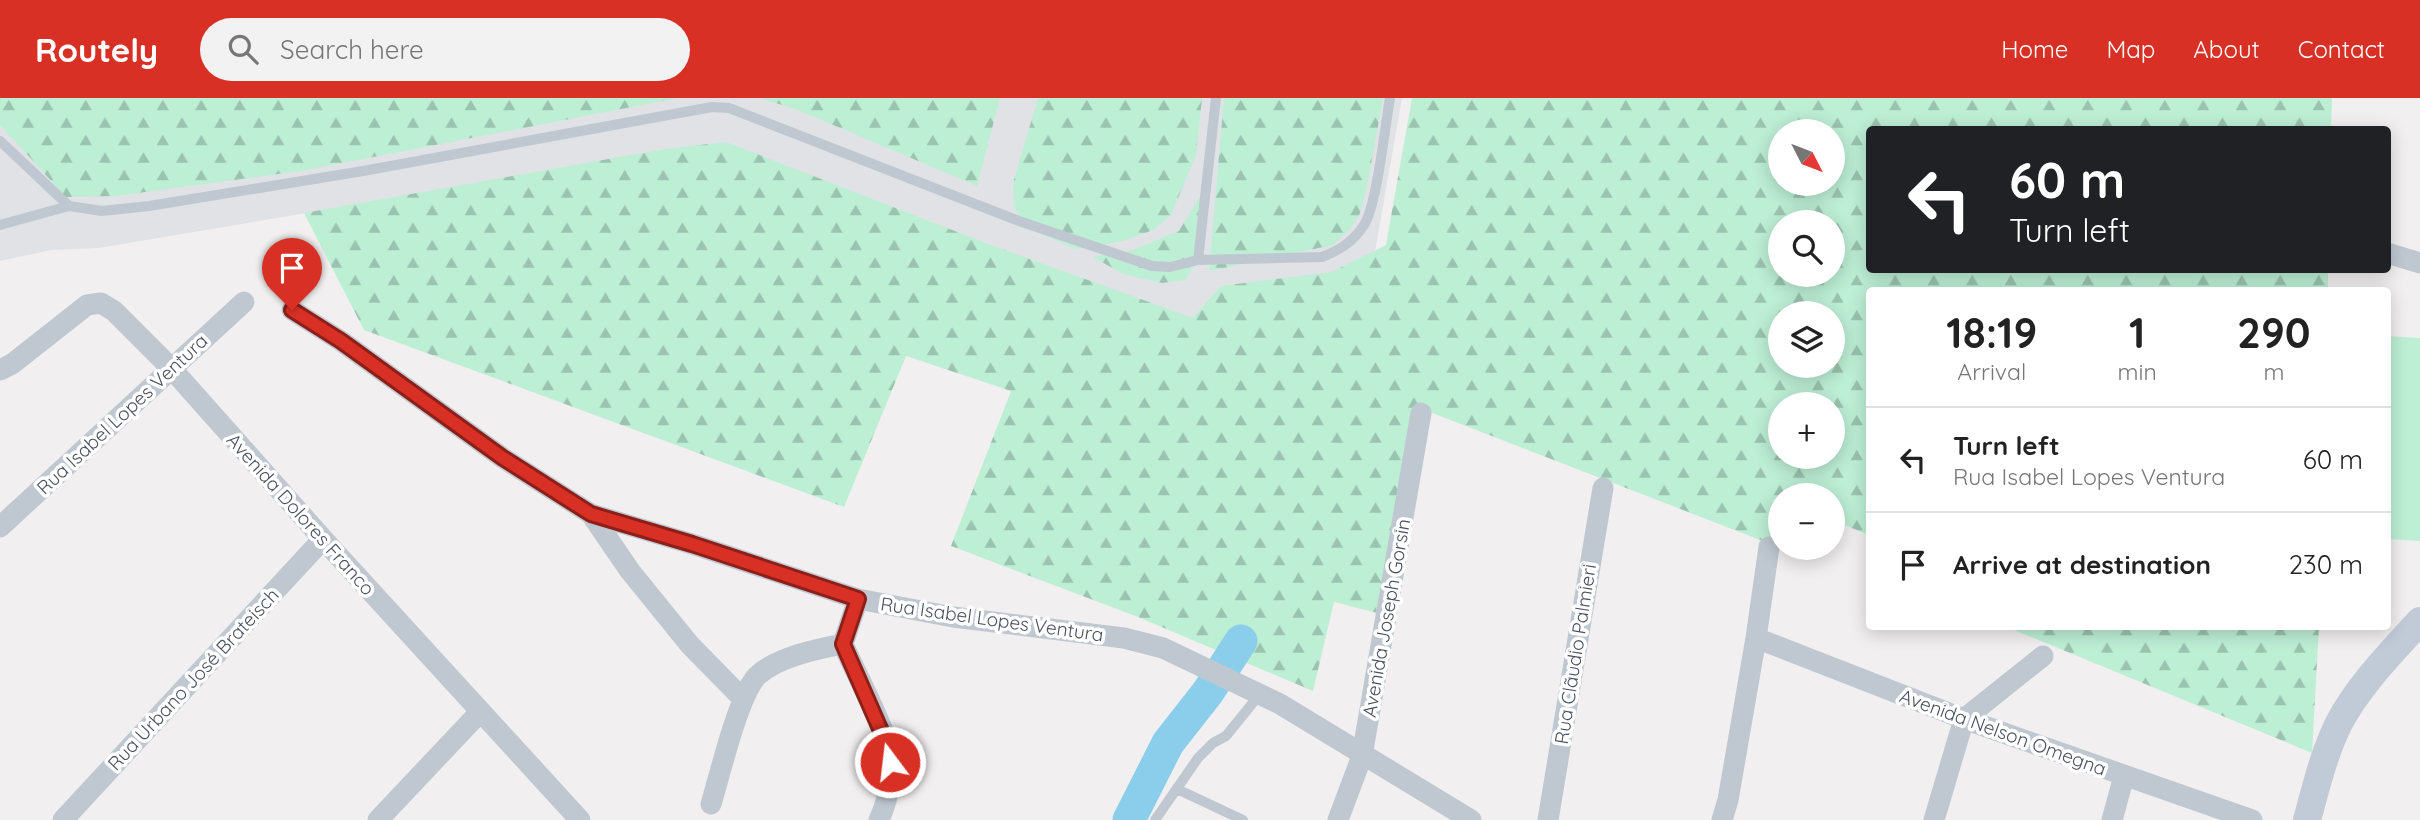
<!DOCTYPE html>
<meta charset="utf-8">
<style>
body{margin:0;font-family:Quicksand,sans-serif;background:#f2f2f2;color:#222;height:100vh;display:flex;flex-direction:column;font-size:26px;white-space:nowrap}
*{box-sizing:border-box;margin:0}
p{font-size:23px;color:#767676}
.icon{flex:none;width:38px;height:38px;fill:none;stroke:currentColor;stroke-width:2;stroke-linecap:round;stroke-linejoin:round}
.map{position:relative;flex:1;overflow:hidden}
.side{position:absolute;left:1866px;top:189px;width:525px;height:343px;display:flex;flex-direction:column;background:#fff;border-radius:7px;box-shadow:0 4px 18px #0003}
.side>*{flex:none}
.guide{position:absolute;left:1866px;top:28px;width:525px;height:147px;border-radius:7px;box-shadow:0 4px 18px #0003;background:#202124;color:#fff;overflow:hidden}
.needle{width:46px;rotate:132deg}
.controls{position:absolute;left:1768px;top:21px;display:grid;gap:14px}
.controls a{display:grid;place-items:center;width:77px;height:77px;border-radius:50%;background:#fff;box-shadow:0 4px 18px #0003;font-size:35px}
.pin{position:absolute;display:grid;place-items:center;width:60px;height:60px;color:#fff;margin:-72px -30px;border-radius:50% 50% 50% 0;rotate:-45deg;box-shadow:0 0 7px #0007}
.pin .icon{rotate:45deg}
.me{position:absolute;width:77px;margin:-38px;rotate:345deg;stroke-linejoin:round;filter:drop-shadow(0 0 5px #0008)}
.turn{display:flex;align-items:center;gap:24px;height:147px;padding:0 28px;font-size:32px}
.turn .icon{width:91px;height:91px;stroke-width:2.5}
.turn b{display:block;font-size:49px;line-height:60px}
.eta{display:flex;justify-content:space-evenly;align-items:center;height:119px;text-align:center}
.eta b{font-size:42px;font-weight:700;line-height:49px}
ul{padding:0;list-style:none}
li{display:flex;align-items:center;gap:21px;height:105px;padding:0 28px;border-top:2px solid #e0e0e0}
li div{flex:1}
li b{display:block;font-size:26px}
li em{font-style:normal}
header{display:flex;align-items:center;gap:42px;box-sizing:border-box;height:98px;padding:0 35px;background:#d93025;color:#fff}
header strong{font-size:33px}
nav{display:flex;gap:38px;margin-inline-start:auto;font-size:24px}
.search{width:490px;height:63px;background:#f2f2f2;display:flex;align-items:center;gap:18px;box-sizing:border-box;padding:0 24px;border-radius:38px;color:#767676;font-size:26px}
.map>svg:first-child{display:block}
.airport{fill:#e0e2e6}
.green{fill:#bdefd5}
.forest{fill:url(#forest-firs);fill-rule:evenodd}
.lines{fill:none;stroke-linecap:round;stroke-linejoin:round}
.river{stroke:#8bceeb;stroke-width:33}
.service{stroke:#bfc8d1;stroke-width:10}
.minor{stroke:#bfc8d1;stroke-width:21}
.secondary{stroke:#c1cad7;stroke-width:28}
.route-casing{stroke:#8d1f18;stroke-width:18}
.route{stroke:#d93025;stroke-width:12}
.labels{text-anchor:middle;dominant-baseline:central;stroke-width:7;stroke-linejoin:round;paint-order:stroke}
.street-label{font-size:19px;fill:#47505c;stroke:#fff}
</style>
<header>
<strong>Routely</strong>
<div class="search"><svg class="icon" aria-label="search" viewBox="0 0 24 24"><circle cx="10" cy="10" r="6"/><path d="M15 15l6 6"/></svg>Search here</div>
<nav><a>Home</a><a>Map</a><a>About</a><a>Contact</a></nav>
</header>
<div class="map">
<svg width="2420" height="722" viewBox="0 0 2420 722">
<defs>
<pattern id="forest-firs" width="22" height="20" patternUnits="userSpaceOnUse" patternTransform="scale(1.75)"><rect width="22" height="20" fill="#bdefd5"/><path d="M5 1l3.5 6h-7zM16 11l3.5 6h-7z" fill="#9bc4b0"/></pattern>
</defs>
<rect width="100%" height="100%" fill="#f1efef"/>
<path class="airport" d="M0,0H1402L1358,250L1298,260L983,144L348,108L99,150L51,152L0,163Z"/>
<path class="green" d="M2387,238L2420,240V443L2387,441Z"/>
<path class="forest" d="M0,0H678L301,73L116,98L66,99L0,27Z
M760,0H1000L977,88L798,12Z
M1038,0H1202L1196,57L1171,117L1153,132L1123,143L1075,151L1037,134L1021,121L1014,109L1013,85Z
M1224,0H1383L1366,94L1359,118L1350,131L1333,147L1209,173Z
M1412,0H2332L2331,31L1869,32V172H2328V192H1869V437L1832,422V397H1780V442L1763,443L1422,311L1377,515L1334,504L1313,593L1138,519L951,448L1011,293L906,258L844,409L364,232L304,115L665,51L726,44L983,144L1193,220L1221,188L1332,174L1386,147ZM1780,33H1832V86H1780ZM1780,124H1832V177H1780ZM1780,215H1832V268H1780ZM1780,306H1832V359H1780Z
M1203,93L1196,164L1185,182L1162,185L1123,176L1093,159L1133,152L1179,133Z
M2007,529H2319L2312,655Z"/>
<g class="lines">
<path class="river" d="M1129,722L1168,645L1208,594L1241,543"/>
<path class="service" d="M0,43L69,108
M0,127L69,108L102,113L149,108L363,73L712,9L729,10L1019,123L1152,168L1170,169L1198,162L1322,159C1340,152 1353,144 1364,127C1377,107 1385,28 1390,0
M1198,162L1216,0
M1177,691L1243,722
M1155,722L1198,660L1213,645L1226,638L1260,596"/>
<path class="minor" d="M2387,155L2420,165
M292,212L341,243L503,360L591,416L692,446L858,501L953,519L1124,540L1163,550L1280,606L1471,722
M0,272L12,266L87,207L101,205L114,213L171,270L323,441L580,722
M591,416L630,473L690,547L743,601
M0,429L244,204
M858,501L843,546C857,578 877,613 888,647C895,670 889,700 879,722
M1756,540L1964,621L2252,722
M711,706C720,677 738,598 757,578C777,559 817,551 843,546
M63,722L323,441
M378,722L480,614
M1338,722L1362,658L1421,315
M1548,722L1603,390
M1722,722L1728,702L1756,540L1769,449
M1934,722L1964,621L2043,558
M2112,722L2124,678"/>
<path class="secondary" d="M2307,722C2316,689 2324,655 2339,625C2359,587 2392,554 2420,523"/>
</g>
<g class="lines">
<defs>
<path id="route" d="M292,212L341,243L503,360L591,416L692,446L858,501L843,546L888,649L890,664"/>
</defs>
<use href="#route" class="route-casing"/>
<use href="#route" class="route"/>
</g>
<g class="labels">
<g class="street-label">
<text transform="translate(122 316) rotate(-43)">Rua Isabel Lopes Ventura</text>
<text transform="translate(301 416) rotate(48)">Avenida Dolores Franco</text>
<text transform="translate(1386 520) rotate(-80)">Avenida Joseph Gorsin</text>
<text transform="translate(992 521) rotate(8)">Rua Isabel Lopes Ventura</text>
<text transform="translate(1575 556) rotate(-81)">Rua Clãudio Palmieri</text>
<text transform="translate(193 581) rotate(-47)">Rua Urbano José Brateisch</text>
<text transform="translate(2003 634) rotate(20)">Avenida Nelson Omegna</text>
</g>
</g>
</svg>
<div class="controls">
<a><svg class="needle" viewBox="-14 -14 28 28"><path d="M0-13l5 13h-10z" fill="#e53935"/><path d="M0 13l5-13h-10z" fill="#767676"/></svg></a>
<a><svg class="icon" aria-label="search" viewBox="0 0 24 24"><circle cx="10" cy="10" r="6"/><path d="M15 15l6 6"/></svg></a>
<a><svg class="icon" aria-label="layers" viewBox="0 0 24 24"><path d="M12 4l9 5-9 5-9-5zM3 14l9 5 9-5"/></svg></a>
<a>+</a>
<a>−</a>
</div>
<div class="pin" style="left:292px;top:212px;background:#d93025"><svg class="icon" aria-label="arrive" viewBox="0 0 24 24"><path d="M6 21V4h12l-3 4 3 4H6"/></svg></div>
<svg class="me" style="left:890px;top:664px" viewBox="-20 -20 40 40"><circle r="17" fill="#d93025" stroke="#fff" stroke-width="3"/><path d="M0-11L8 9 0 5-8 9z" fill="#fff"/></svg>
<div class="guide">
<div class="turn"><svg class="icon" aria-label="left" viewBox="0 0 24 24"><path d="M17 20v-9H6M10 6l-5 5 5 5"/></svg><div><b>60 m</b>Turn left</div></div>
</div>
<section class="side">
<div class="eta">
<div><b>18:19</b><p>Arrival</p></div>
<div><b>1</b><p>min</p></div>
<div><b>290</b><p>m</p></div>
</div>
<ul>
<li><svg class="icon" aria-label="left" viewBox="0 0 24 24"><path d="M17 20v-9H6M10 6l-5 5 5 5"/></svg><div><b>Turn left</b><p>Rua Isabel Lopes Ventura</p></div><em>60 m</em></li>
<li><svg class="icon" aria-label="arrive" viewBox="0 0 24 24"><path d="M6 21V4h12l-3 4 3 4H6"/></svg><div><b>Arrive at destination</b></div><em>230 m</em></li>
</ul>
</section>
</div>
